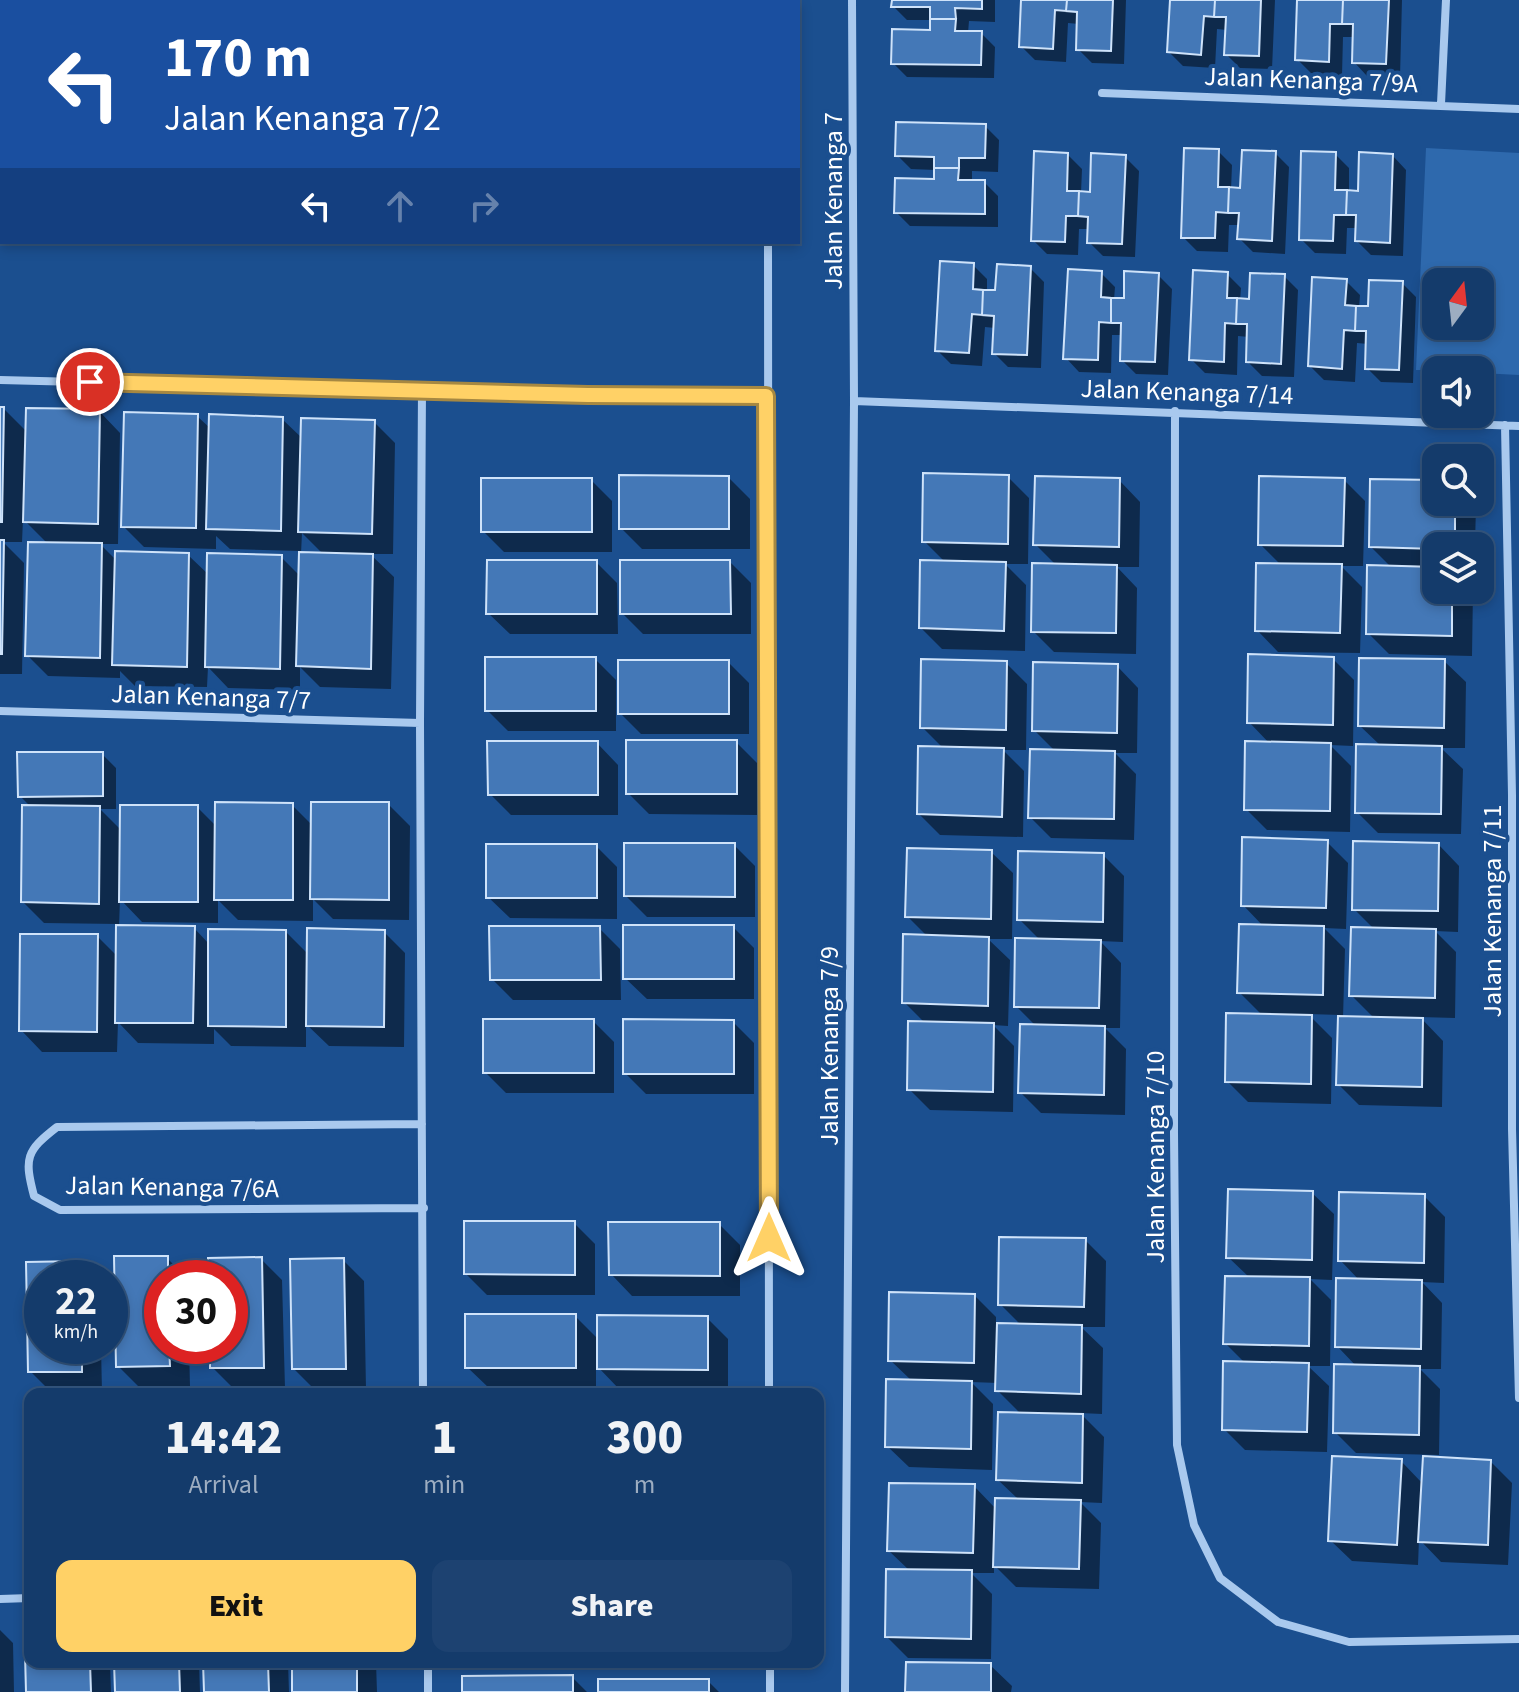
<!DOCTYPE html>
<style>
body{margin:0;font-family:"Source Sans 3",sans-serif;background:#1d4271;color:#f1f3f6;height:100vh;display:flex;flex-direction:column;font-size:30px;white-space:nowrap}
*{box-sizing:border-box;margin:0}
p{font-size:26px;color:#9dadc1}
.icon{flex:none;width:44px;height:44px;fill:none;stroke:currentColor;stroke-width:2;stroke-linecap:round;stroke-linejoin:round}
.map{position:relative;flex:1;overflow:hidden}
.panel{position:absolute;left:24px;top:1388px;width:800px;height:280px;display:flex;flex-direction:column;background:#143b6b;border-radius:16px;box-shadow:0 4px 12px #0003,0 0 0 2px #33557e}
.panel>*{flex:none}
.top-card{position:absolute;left:0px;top:0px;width:800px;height:244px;box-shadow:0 4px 12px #0003,0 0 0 2px #33557e;background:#1a4fa0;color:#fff;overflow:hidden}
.needle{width:52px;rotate:15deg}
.fabs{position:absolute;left:1422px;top:268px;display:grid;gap:16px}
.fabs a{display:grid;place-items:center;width:72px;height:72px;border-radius:16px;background:#143b6b;box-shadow:0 4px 12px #0003,0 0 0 2px #33557e;font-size:40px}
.speed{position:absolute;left:24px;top:1260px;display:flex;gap:16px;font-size:40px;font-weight:700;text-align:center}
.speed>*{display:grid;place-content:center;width:104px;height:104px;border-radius:50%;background:#143b6b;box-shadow:0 4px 12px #0003,0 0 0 2px #33557e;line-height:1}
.speed small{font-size:20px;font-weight:400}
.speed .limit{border:12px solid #d22;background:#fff;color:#111}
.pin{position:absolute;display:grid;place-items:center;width:68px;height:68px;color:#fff;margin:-34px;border:4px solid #fff;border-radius:50%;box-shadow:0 2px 8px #0007}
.me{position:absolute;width:88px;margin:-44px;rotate:0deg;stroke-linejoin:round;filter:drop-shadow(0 0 6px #0008)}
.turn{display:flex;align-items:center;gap:28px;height:168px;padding:0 32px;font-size:36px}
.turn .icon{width:104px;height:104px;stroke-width:2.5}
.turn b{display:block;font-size:56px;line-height:68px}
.lanes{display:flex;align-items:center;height:76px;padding:0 32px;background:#0003;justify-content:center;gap:40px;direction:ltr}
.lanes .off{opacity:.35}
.eta{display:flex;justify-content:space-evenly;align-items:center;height:136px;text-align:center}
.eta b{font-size:48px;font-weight:800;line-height:56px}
.action{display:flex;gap:16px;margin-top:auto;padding:16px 32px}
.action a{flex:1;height:92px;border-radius:16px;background:#ffd166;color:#111;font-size:32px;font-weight:800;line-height:92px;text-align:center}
.action a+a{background:#1d4271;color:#f1f3f6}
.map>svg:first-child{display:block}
.green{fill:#2e69ad;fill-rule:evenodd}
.shadow{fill:#0007;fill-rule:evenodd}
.building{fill:#4478b7;stroke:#cfe3fa;stroke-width:2}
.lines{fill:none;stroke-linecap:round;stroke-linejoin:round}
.street{stroke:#a9c9ee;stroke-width:8}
.route-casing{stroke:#a68842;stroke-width:20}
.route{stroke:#ffd166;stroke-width:14}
.labels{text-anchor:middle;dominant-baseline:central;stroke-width:8;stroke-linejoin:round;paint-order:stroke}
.street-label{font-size:26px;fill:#fff;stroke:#1b4f8f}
</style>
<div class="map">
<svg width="1519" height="1692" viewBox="0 0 1519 1692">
<rect width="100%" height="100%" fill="#1b4f8f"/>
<path class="green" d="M1426,148L1519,153V375L1480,373V370H1416ZM1436,282H1480V326H1436Z"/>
<path class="shadow" d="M894,0H995V22L969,21L968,33H981L995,47L994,78L907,77L893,63L932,32V20H907L893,6Z
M1023,0H1126L1124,64L1092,63L1078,49L1079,24L1068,23L1066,62L1035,60L1021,46Z
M1172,0H1275L1272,69L1240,68L1226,54L1227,30L1217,29L1215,68L1183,66L1169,52Z
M1299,0H1402L1400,77L1367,76L1354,62V37H1343L1342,75L1311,73L1297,59Z
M985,126L999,140L998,172L972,171V182H984L998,196V227L910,226L896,212L936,181V170L911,169L897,155Z
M1218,151L1232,165L1231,190H1242L1275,153L1289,167L1285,254L1253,252L1239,238L1240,225H1229L1228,252L1197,251L1183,237Z
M1335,154L1349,168V192L1359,193L1393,156L1406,170L1403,256L1371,255L1357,241L1358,228H1347L1346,254L1315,253L1301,239Z
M1068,155L1082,169L1081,193L1092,194L1125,157L1139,171L1135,257L1103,256L1089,242L1090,229H1079L1078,255L1047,254L1033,240Z
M973,265L987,279V292H997L1030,268L1044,282L1041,368L1008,367L994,353L995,328L985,327L982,366L951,364L937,350Z
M1101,273L1115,287L1114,300H1125L1158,275L1172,289L1168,375L1136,374L1122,360L1123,335H1112L1111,373L1079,372L1066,358Z
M1227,274L1241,288L1240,301H1251L1284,276L1298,290L1294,377L1262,376L1248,362L1249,337L1238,336L1237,375L1205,373L1191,359Z
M1346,281L1360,295L1359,308H1370L1402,283L1416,297L1413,383L1381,382L1367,368L1368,344L1357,343L1355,382L1324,380L1310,366Z
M0,409H4L28,433L99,411L120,433L118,544H100L116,560L188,555L209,575L281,557L300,576L301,551L230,549L216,536V549L144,547L123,526L197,416L211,429L282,419L302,438L374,422L395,443L393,554H370L394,577L391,689L320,687L300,667V690L228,688L208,667L207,687L135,686L120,671V678L48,676L27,655L48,544L23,519L22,542H3L24,563L22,674H0ZM302,533L324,555L301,554Z
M1008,477L1029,498L1028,564H1005L1026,585L1025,651L942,649L921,628L945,562L924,541Z
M729,478L750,499V549H642L621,528Z
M591,480L612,501V552H504L483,531Z
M1119,480L1140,502L1139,567H1117L1137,588L1136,654L1054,652L1033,631L1056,565L1035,544Z
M1344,480L1365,501L1363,566H1341L1362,587L1360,653L1278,652L1257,630L1281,565L1260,544Z
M1436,482V502L1476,504L1475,546H1436V590H1473L1472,656L1389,654L1368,633L1392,568L1371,547Z
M596,562L617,583L618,634H510L488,613Z
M730,562L751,583V634H643L622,613Z
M595,659L616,680V731H508L487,710Z
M1333,659L1354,680L1353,746L1330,745L1351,766L1350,832L1267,830L1246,809L1270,744L1249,722Z
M1444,661L1466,682L1465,748H1441L1463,769L1461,834L1378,833L1357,812L1381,746L1360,726Z
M728,662L749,683V734H641L620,713Z
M1006,663L1027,684L1026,750H1003L1024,771L1023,837L940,835L919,814L943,748L922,727Z
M1117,666L1138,688L1137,753H1115L1136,774L1134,840L1051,838L1030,817L1055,751L1034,730Z
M736,742L757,763V815L649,814L628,793Z
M597,743L618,765V815H511L490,794Z
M102,754L116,768V809H100L122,831L197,807L217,827L292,805L313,826L388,804L410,826L409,920L333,919L313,899V921L238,920L218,900V923L142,922L120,899L119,928H194L210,945L286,932L308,954L384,932L405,953L404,1047L329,1046L306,1024V1047L231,1046L214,1029V1044L138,1043L118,1022L117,1052H42L21,1030L97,936L118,957V924L44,923L23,902L31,807L20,796Z
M1327,842L1348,863L1346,929L1324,928L1345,949L1343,1018L1375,1019L1351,995L1375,930L1354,909L1438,844L1459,866L1458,932L1435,931L1456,952L1455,1018L1420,1017L1443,1041L1442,1107L1359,1105L1338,1084L1340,1015L1308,1014L1332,1038L1331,1104L1248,1102L1227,1081L1263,1016L1239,992L1264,927L1243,905Z
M734,845L755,866V917H647L626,896Z
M596,846L617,867V919L510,918L488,897Z
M991,852L1013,873L1012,939H988L1010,960L1008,1026L993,1025L1014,1046L1013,1112L930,1110L909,1089L925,1023L904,1002L928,937L907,916Z
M1103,855L1124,876L1123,942L1100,941L1121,963L1120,1028H1105L1126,1049L1125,1115L1041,1113L1020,1092L1037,1027L1016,1006L1040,940L1019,919Z
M733,927L754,948V999H647L625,978Z
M599,928L620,949L621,1000H513L492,979Z
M593,1021L614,1042V1093H506L485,1072Z
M733,1022L754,1043V1094H646L625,1073Z
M1312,1193L1334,1214L1332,1280L1310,1279L1331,1300L1330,1366H1308L1329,1386L1327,1452L1245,1450L1224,1429L1246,1364L1225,1343L1250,1278L1228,1257Z
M1424,1196L1445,1217L1444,1283L1422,1282L1442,1303L1441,1369H1420L1440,1389L1439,1455L1356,1453L1335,1432L1357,1367L1337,1346L1360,1281L1340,1260Z
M574,1223L595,1244V1295H487L466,1274Z
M719,1224L740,1245V1296H632L611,1274Z
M1085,1240L1106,1261L1105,1327H1081L1103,1348L1102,1414L1080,1413L1104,1437L1102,1503L1080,1502L1101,1523L1099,1589L1016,1587L994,1565V1573H971L992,1594L991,1659L908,1658L887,1637L910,1571L889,1551L974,1486L996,1509L1020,1501L998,1480L1021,1414L998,1391V1383L971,1382L993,1404L992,1470L909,1467L887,1446L912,1381L890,1360L975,1296L996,1317V1325H1021L1000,1304Z
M167,1258L187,1278H162V1346H189L190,1386L139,1387L118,1366Z
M261,1259L282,1280L285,1388H233L212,1367V1346H230V1278H210Z
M343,1260L364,1281L366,1389L315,1390L294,1369Z
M79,1263L94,1278H42V1346H101L102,1392H51L30,1371L28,1264Z
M575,1316L599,1340L707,1318L728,1339V1390H620L596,1365V1389L489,1388L467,1367Z
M1401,1461L1423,1484L1491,1462L1512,1483L1508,1565L1441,1562L1419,1539L1418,1565L1352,1561L1330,1540Z
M30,1618V1662H110L111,1692H28Z
M0,1630L13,1643L14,1692H0Z
M116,1662H199L200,1692H117Z
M205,1662H288L289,1692H206Z
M294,1662H376L377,1692H294Z
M990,1665L1012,1686L1011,1692H907Z
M572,1677L587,1692H464Z
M708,1681L719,1692H600Z"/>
<path class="building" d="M892,0H982V9L955,8L956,19H930V7H891Z
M1021,0H1067L1066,11L1055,10L1053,49L1019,47Z
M1067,0H1113L1111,51L1076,50L1077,12L1066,11Z
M1170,0H1215L1214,17L1204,16L1201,55L1167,52Z
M1215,0H1261L1259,56L1224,55L1226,17H1214Z
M1297,0H1343L1342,24H1330L1329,62L1295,60Z
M1343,0H1389L1386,64L1352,63L1353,24H1342Z
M930,19H956L955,31H982L981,65L891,64L892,29L930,30Z
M896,122L986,124L985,158H959V168H934V157L895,156Z
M1184,148L1219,149L1218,187H1229L1228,213L1216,212L1215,238H1181Z
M1242,150L1276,151L1272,241L1237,239L1239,213H1228L1229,187L1240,188Z
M1034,151L1068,153L1067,191H1079L1078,216H1066L1065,242L1031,241Z
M1301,151L1336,152L1335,190H1347L1346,215H1334L1333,241L1299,240Z
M1359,152L1393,154L1390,243L1355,241L1356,215H1346L1347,190L1358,191Z
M1091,153L1126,155L1122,244L1087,243L1088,217L1078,216L1079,191L1090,192Z
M934,168H959L958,180H985V214L894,213L895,178L934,179Z
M940,261L974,263L973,289L983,290L982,315L972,314L969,353L935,351Z
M997,264L1031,266L1027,355L992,354L994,316L982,315L983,290H995Z
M1068,269L1102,271L1101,297L1111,298V323L1099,322L1098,360L1063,359Z
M1193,270L1228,272L1227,298H1237L1236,324L1225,323L1224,362L1189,360Z
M1124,271L1159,273L1155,362L1120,361L1121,323H1111V298H1124Z
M1250,273L1285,274L1281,364L1246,362L1247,324H1236L1237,298L1249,299Z
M1312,277L1347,279L1345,305L1356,306L1355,331L1344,330L1342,369L1308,366Z
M1369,280L1403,281L1399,370L1365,369L1366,331H1355L1356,306H1368Z
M0,407H4L2,522H0Z
M26,408L100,409L98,524L23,522Z
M124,412L198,414L196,528L121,527Z
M209,414L283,417L281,531L206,529Z
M301,418L375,420L372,534L298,532Z
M923,473L1009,475L1008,544L922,542Z
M619,475L729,476V529H619Z
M1035,476L1120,478L1119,547L1033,545Z
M1259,476L1345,478L1343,546L1258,545Z
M481,478H592V532H481Z
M1370,479L1436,480V502H1455V546H1436V549L1369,547Z
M0,540H4L2,654H0Z
M28,542L102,543L100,658L25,656Z
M115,551L189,553L187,667L112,665Z
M299,552L373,554L371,669L296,666Z
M207,553L282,555L280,669L205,667Z
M487,560H597V614H486Z
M620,560H730L731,614H620Z
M920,560L1006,562L1004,631L919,628Z
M1032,563L1117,565L1116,633L1031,632Z
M1256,563L1342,564L1340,633L1255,631Z
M1367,565L1436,567V590H1452V636L1366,634Z
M1248,654L1334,657L1333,725L1247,723Z
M485,657H596V711H485Z
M1359,658L1445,659L1444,728L1358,726Z
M921,659L1007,661L1006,730L920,728Z
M618,660H729V714H618Z
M1033,662L1118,664L1117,733L1032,731Z
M626,740H737V794H626Z
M487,741H598V795H488Z
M1245,741L1331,743L1330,811L1244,810Z
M1356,744L1442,746L1441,814L1355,813Z
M918,746L1004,748L1002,817L917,814Z
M1030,749L1115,751L1114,819L1028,818Z
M17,752H103V796L18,797Z
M215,802L293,803V900H214Z
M311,802H389V900L310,899Z
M22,805L100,806L99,904L21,902Z
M120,805H198V902H119Z
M1242,837L1328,840L1326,908L1241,906Z
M1353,841L1439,843L1438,911L1352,910Z
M624,843H735V897L624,896Z
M486,844H597V898H486Z
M907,848L992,850L991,919L905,917Z
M1018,851L1104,853L1103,922L1017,920Z
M1239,924L1324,926L1323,995L1237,993Z
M116,925L195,926L193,1023H115Z
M623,925H734V979H623Z
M489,926H600L601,980H490Z
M1351,927L1436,929L1435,998L1349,996Z
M307,928L385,930L384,1027L306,1026Z
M208,929L286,930V1027L208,1026Z
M20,934H98L97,1032L19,1031Z
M903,934L989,937L988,1006L902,1003Z
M1015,938L1101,940L1099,1008L1014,1007Z
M1226,1013L1312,1015L1311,1084L1225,1082Z
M1338,1016L1423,1018L1422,1087L1336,1085Z
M483,1019H594V1073H483Z
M623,1019L734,1020V1074H623Z
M908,1021L994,1023L993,1092L907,1090Z
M1020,1024L1105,1026L1104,1095L1018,1093Z
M1228,1189L1313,1191L1312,1260L1226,1258Z
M1339,1192L1425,1194L1424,1263L1338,1261Z
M464,1221H575V1275L464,1274Z
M608,1222H720V1276L609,1275Z
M999,1237L1086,1238L1084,1307L998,1305Z
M114,1256H168V1278H162V1346H169L170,1366L116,1367Z
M262,1257L264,1368H210V1346H230V1278H208V1258Z
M344,1258L346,1369H292L290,1259Z
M80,1261V1278H42V1346H82V1372H28L26,1262Z
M1225,1276L1310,1277L1309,1346L1223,1344Z
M1336,1278L1422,1280L1421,1349L1335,1347Z
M889,1292L975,1294L974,1363L888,1361Z
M465,1314H576V1368H465Z
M597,1315L708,1316V1370L597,1369Z
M997,1323L1082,1325L1081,1394L995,1391Z
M1223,1361L1309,1363L1307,1432L1222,1430Z
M1334,1364L1420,1366L1419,1435L1333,1433Z
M886,1379L972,1381L971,1449L885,1447Z
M299,1392H352V1394H299Z
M28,1398H30V1499Z
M998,1412L1083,1414L1082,1483L996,1480Z
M1332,1456L1402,1459L1397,1545L1328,1541Z
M1423,1456L1491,1460L1488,1545L1418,1542Z
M889,1483L975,1484L973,1553L887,1551Z
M995,1498L1081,1500L1079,1569L993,1567Z
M886,1569L972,1570L971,1639L885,1637Z
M24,1616H30V1662H90L91,1692H26Z
M114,1662H179L180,1692H115Z
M203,1662H268L269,1692H204Z
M292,1662H357V1692H292Z
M906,1662L991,1663V1692H905Z
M573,1675V1692H462V1676Z
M598,1679H709V1692H598Z"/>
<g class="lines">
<path class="street" d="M186,2V0
M771,2V0
M0,74H2
M1102,93L1519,109
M1441,104L1446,0
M768,242L769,1394
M0,380L588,395L766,396
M422,389L420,723L423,1394
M854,401L1519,426
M1175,411L1174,1133L1177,1445L1194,1525L1220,1578L1278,1622L1349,1642L1519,1639
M1505,425L1512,795V1129L1519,1398
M0,711L420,723
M422,1124L57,1127C26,1151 24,1158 34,1196L60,1210L424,1208
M0,1599L30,1598
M428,1662V1692
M770,1662V1692
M845,1692L854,401L852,0"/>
</g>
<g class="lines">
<defs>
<path id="route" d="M90,382L588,395L766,396L769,1238"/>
</defs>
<use href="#route" class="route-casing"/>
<use href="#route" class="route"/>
</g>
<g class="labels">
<g class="street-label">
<text transform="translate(1311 80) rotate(2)">Jalan Kenanga 7/9A</text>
<text transform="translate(833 201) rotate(-90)">Jalan Kenanga 7</text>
<text transform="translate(1187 392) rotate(2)">Jalan Kenanga 7/14</text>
<text transform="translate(211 697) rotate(2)">Jalan Kenanga 7/7</text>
<text transform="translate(1492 911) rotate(-90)">Jalan Kenanga 7/11</text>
<text transform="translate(829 1046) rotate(-90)">Jalan Kenanga 7/9</text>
<text transform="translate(1155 1157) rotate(-90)">Jalan Kenanga 7/10</text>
<text transform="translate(172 1187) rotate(1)">Jalan Kenanga 7/6A</text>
</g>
</g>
</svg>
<div class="fabs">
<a><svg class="needle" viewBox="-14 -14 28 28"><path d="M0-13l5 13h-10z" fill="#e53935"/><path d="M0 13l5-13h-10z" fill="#9dadc1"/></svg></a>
<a><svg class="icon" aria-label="sound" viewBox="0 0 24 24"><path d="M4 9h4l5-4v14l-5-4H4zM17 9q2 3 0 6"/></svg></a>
<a><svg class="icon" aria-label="search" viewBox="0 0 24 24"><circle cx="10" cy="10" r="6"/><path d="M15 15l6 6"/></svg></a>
<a><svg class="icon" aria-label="layers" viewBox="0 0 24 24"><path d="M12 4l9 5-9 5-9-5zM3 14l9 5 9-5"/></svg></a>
</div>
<div class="speed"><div>22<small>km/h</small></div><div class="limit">30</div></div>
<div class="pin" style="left:90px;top:382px;background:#d93025"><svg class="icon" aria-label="arrive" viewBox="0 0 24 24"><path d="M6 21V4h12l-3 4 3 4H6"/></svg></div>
<svg class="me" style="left:769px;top:1238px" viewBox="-20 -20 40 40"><path d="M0-17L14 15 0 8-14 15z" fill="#ffd166" stroke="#fff" stroke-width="4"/></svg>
<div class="top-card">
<div class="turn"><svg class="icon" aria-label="left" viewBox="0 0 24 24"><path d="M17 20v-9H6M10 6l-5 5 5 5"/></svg><div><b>170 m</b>Jalan Kenanga 7/2</div></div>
<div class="lanes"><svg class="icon" aria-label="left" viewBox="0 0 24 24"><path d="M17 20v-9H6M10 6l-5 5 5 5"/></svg><svg class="icon off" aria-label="ahead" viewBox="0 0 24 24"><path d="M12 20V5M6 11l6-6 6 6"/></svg><svg class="icon off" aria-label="right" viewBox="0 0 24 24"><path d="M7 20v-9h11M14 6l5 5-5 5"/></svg></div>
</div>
<section class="panel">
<div class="eta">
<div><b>14:42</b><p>Arrival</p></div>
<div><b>1</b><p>min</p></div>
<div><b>300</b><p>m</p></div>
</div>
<div class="action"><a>Exit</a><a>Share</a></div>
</section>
</div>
